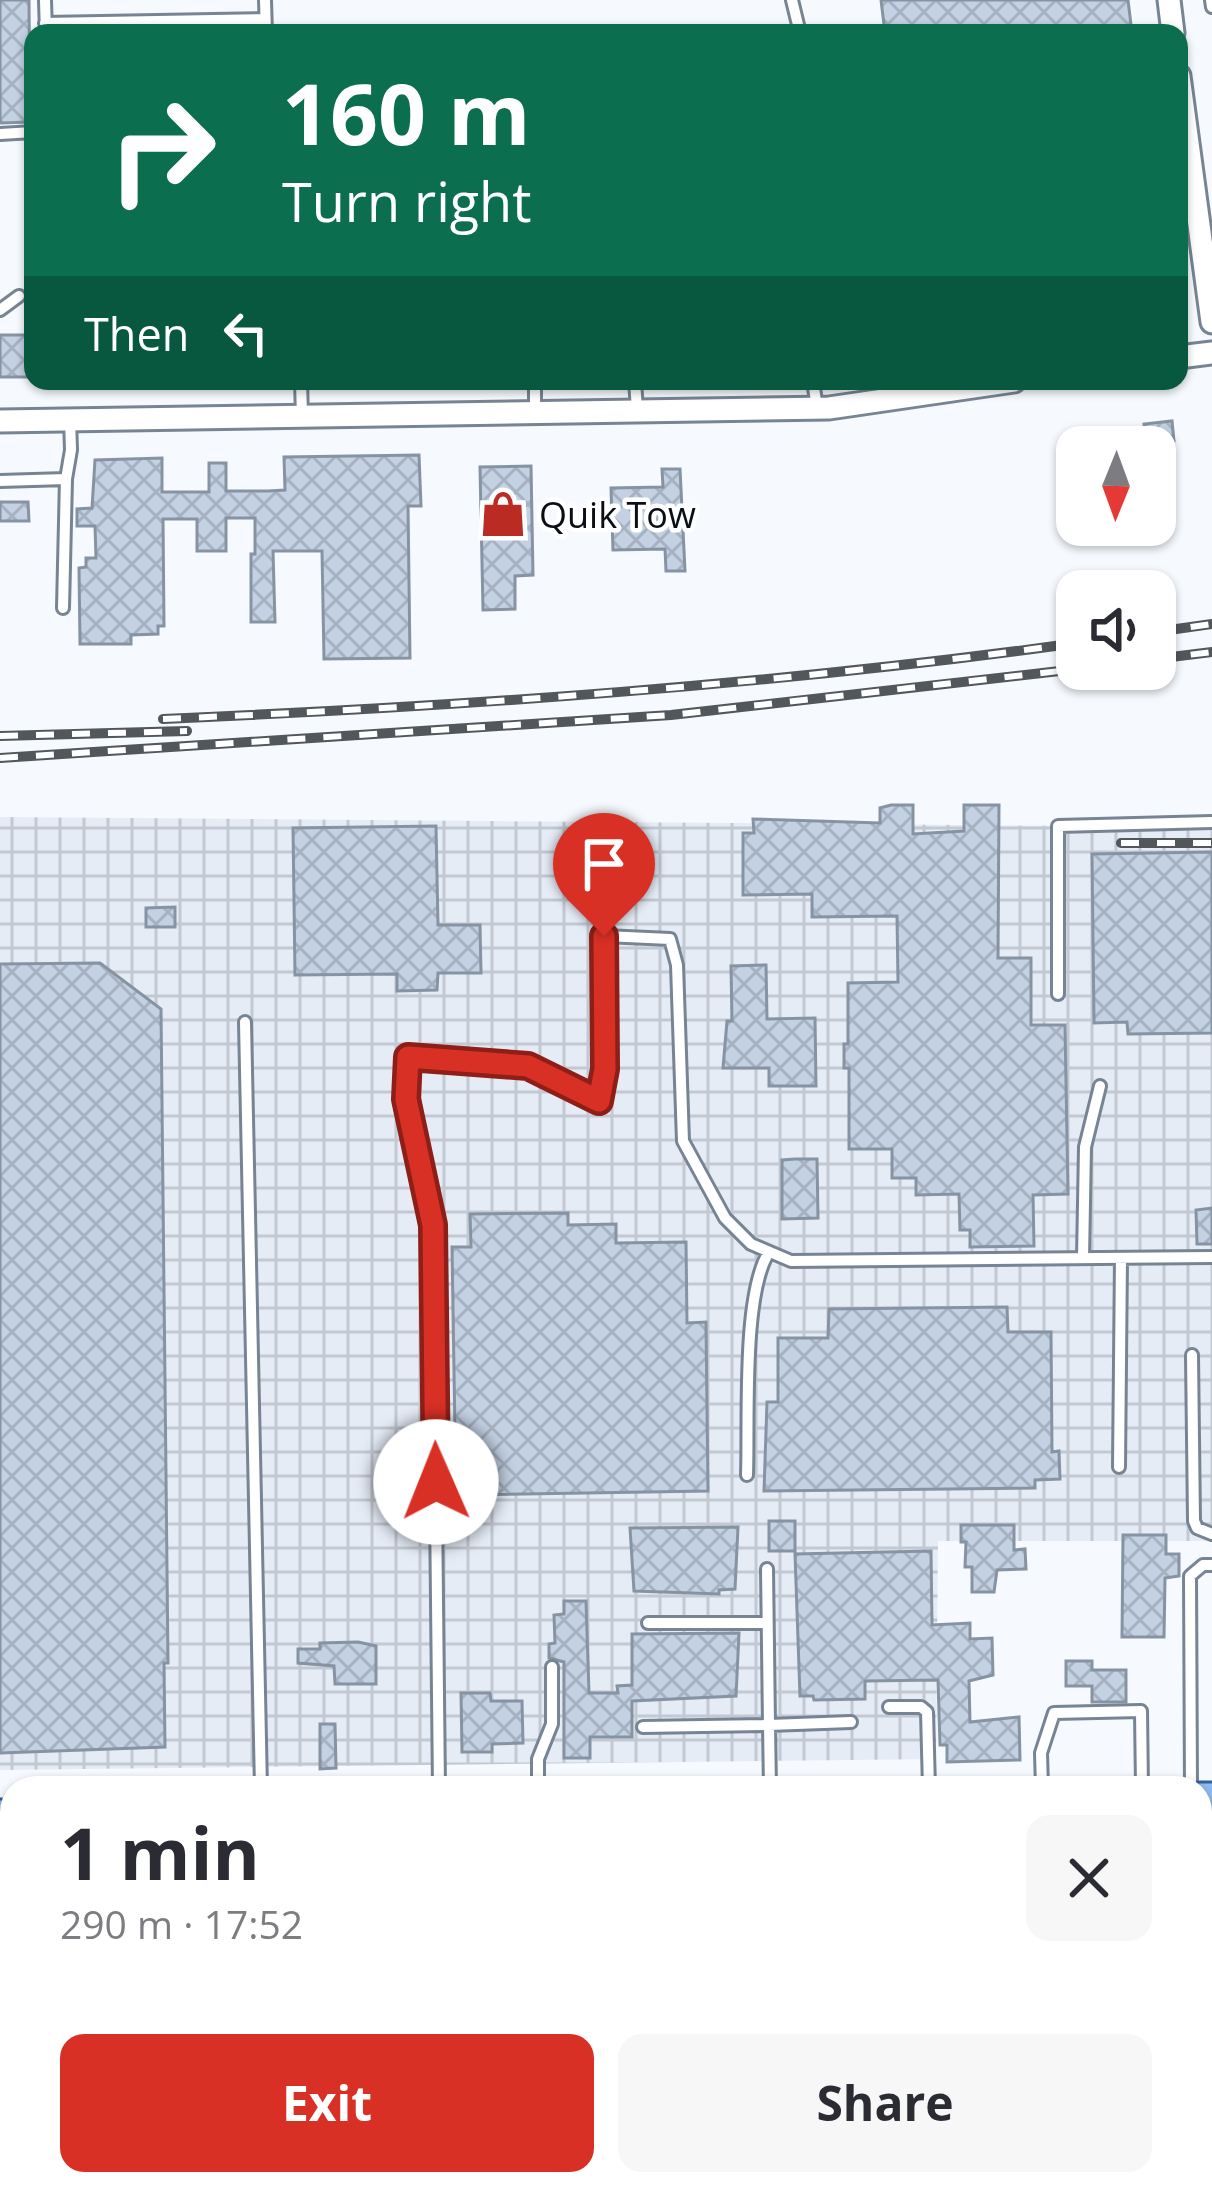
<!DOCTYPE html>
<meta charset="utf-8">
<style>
body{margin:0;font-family:"Open Sans",sans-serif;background:#f7f7f7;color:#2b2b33;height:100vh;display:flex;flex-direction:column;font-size:45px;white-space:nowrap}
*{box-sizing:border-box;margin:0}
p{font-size:39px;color:#7c7c81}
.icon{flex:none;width:66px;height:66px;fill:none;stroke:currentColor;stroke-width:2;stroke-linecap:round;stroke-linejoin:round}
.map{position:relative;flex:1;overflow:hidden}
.panel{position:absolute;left:0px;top:1776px;width:1212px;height:420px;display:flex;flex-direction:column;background:#fff;border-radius:36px 36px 0 0;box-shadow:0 3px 9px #0004}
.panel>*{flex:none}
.top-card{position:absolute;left:24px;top:24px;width:1164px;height:366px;border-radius:24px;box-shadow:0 3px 9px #0004;background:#0b6e4f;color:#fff;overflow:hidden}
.needle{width:78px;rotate:181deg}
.controls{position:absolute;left:1056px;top:426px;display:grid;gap:24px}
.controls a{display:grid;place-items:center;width:120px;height:120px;border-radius:24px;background:#fff;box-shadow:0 3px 9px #0004;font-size:60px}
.pin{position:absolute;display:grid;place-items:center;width:102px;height:102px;color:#fff;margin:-123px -51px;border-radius:50% 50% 50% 0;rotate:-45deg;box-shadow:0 0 12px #0007}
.pin .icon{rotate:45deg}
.me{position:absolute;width:132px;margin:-66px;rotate:359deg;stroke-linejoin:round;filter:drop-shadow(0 0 9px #0008)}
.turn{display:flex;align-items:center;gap:42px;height:252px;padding:0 60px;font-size:54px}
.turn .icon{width:156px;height:156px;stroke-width:2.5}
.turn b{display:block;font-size:84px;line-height:102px}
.then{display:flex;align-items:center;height:114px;padding:0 60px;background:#0003;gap:24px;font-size:45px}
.round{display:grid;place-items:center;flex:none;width:126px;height:126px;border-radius:24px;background:#f7f7f7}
.head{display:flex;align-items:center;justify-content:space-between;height:204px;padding:0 60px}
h1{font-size:72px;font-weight:700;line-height:90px}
.cta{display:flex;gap:24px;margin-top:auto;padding:24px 60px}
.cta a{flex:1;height:138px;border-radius:24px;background:#d93025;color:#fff;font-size:48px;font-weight:700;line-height:138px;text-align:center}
.cta a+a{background:#f7f7f7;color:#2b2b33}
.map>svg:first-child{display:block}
.industrial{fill:url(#industrial-grid)}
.building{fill:url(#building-cross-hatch);stroke:#8593a3;stroke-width:3}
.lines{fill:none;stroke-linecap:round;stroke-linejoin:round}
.lane-casing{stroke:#778494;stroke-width:16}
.street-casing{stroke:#778494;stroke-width:27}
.primary-casing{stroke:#30629a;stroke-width:39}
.lane{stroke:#fff;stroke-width:10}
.street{stroke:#fff;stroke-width:21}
.primary{stroke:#8fbbed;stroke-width:33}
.rail-casing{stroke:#52575c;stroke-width:10}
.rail{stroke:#fff;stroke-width:6;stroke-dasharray:18;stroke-linecap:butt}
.route-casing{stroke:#8d1f18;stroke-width:30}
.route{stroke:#d93025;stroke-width:21}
.labels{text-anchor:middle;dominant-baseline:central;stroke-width:9;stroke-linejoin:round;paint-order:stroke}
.poi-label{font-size:36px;fill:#0a0f15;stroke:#fff;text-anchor:start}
</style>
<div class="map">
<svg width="1212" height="2196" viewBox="0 0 1212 2196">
<defs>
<pattern id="industrial-grid" width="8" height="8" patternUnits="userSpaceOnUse" patternTransform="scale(3)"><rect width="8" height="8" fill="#e5ecf6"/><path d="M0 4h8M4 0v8" fill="none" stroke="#c3c9d2"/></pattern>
<pattern id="building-cross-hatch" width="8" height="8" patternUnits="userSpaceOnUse" patternTransform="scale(3)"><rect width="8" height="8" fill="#c3d1e3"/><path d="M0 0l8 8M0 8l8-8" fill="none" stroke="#a6b2c2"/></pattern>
</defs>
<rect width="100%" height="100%" fill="#f6f9fd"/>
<path class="industrial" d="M0,817L1212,827V1541H938L936,1759L0,1770Z"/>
<path class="building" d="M0,0H29L30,122L0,123Z
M881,0H1128L1132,33H885Z
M0,335H33V377H0Z
M1172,421L1174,441L1146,444L1144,424Z
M419,455L421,506H408L410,658L324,659L322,551H273L275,622H251V554H255V518H226V551H197V519H163L164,626H158V634L131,635V644H80L79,568L86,567V558H96L95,526H77V509L92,508L95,460L162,458V492H209V463H226V491H268L285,490L284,457Z
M531,466L533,575L515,576V609L483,610L480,467Z
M662,469H680L685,571H666L665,549L613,550L611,488L663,487Z
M0,502H28L29,521H0Z
M891,805H913V834L964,831V805H999L998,958H1031V1025H1065L1068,1194L1033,1195L1034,1246L970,1247V1230H960L959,1194L916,1195V1178H892V1149H849V1068H844V1044H848V983L898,982L897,916L812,917V894L743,895V833H754L753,819L880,823V808Z
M436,826L438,925H480L481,973H438L437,990L397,991V974L295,975L293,828Z
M1212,852V1033L1128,1034L1127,1022L1094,1023L1092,854Z
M175,907V927H146V908Z
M100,963L161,1009L168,1663H164L165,1747L0,1753V964Z
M766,965L767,1019L815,1018L816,1086H769V1068H723L727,1021H732L731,966Z
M795,1159H817L818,1218L782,1219V1160Z
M1212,1208V1244H1197L1196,1210Z
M568,1213V1225L616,1224V1243L686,1242L687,1323L706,1322L708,1491L456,1495L452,1247H471L470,1214Z
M1007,1307L1008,1332H1051L1052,1452L1059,1451L1060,1479L1035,1480V1488L764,1491L767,1402H778V1338H828L829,1309Z
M769,1521H795V1551H769Z
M961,1525H1014V1550L1025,1549L1026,1569L997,1570L994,1592H972V1567H965L966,1542H961Z
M738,1527L735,1589L719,1590V1594L634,1591L630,1528Z
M1123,1535H1166V1554H1179V1576L1165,1578L1164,1637H1122Z
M931,1551L932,1625L970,1623V1639L992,1638L993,1675L969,1681L970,1722L1019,1717L1020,1760L947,1762V1745H940L938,1680L865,1681V1699L814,1700L813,1696H800L795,1554Z
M564,1601H586L589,1693H618L617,1686L632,1685V1634L739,1633L736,1696L632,1701V1737H590V1758H564V1662L549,1658V1644L555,1643L554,1615L564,1614Z
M358,1642L376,1646V1684H335L334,1666L298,1663V1649H320V1643Z
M1066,1661H1092V1670H1126V1702H1092V1686H1066Z
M461,1693H490L491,1701H522L523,1743L492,1744V1752H462Z
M320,1724H335L336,1768L320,1769Z"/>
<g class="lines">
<defs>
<path id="lane" d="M45,0L46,33
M265,0L266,33
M792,0L800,33
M1211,0L1212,7
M45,23L265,19
M0,134L33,132
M0,310L19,296
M301,381L302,416
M535,381V412
M635,381L637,410
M813,381L817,408
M0,481L66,479L71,450L70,419
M63,608L66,479
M1058,994V826L1212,822
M245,1022L261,1788
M1083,1258L1085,1147L1100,1086
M1192,1355L1194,1521L1197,1528L1212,1534
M1119,1467L1121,1258
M747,1475C749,1421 742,1294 769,1252
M767,1569L769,1725L851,1722
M648,1623H767
M889,1707H921L927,1712L929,1788
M643,1727L769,1725L770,1788
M439,1788L433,1225L406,1099L408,1057L528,1066L599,1101L605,1069V936L670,939L677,965L683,1141L725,1218L751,1244L791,1261L1212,1257
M538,1788V1759L552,1724V1667
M1042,1788L1041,1753L1054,1713L1141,1711L1142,1788
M1191,1788L1190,1576L1203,1565H1212
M1200,1985L1212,1996
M0,1989H12
M966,2184V2196
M724,2196L734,2186H826L831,2187L832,2196
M840,2196L846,2184"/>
<path id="street" d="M1169,0L1173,33
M1179,76L1212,322
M1179,357L1212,353
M0,421L829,408L1014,381
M187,2184V2196
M423,2184V2196
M1118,2184V2196"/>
<path id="primary" d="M1200,1800H1212
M0,1817H12"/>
</defs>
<use href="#lane" class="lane-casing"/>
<use href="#street" class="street-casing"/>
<use href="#primary" class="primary-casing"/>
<use href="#lane" class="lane"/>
<use href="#street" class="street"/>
<use href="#primary" class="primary"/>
<defs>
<path id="rail" d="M1155,632L1212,624
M1155,659L1212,652
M163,719C468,706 774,685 1077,643
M0,736L187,731
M0,758L671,715L1077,669
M1121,843H1212"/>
</defs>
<use href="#rail" class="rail-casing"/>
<use href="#rail" class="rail"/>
</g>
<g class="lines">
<defs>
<path id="route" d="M436,1482L433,1225L406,1099L408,1057L528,1066L599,1101L605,1069L604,936"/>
</defs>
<use href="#route" class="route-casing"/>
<use href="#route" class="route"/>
</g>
<defs>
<symbol id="shop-bare" viewBox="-9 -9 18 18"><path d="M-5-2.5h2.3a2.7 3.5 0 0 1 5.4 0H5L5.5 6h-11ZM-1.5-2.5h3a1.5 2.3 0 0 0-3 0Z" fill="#ba2c23" stroke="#fff" stroke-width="2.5" paint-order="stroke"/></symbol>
</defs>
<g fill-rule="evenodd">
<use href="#shop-bare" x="470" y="481" width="66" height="66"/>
</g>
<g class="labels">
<g class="poi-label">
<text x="539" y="514">Quik Tow</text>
</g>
</g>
</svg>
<div class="controls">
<a><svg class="needle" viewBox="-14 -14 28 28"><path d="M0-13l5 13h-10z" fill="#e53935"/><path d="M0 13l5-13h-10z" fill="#7c7c81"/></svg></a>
<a><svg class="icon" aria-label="sound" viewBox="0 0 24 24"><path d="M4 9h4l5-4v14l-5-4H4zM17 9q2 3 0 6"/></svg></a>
</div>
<div class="pin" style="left:604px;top:936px;background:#d93025"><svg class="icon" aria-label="arrive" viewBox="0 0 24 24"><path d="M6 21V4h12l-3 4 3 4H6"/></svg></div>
<svg class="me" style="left:436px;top:1482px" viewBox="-20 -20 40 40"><circle r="19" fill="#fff"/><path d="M0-13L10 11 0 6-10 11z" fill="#d93025"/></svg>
<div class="top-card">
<div class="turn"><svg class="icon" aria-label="right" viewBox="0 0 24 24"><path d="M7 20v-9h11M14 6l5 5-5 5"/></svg><div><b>160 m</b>Turn right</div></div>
<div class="then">Then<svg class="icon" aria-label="left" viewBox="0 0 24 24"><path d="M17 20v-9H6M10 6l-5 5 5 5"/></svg></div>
</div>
<section class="panel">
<div class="head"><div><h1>1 min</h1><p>290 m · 17:52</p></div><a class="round"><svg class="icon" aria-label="close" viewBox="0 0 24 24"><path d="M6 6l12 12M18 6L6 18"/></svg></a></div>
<div class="cta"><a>Exit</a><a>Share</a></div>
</section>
</div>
